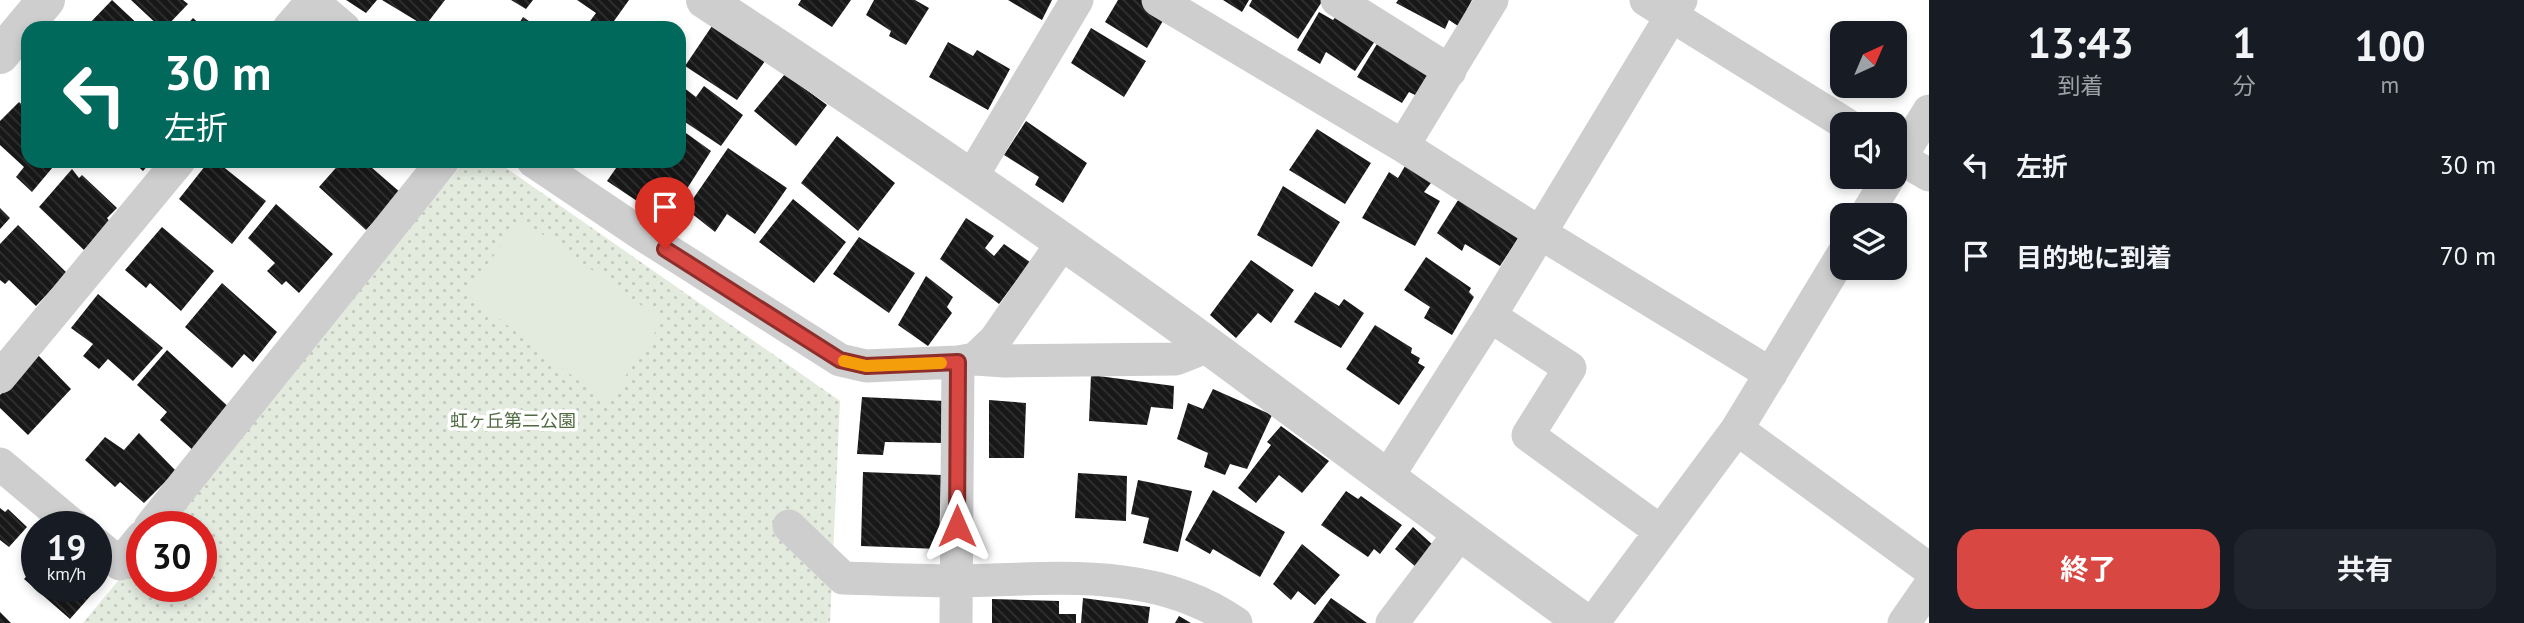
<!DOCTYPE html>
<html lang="ja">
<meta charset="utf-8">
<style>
body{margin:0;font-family:"PT Sans","Noto Sans JP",sans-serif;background:#20242c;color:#f1f3f6;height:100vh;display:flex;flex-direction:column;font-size:26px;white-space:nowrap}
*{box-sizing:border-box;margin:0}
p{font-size:23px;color:#9ea1a6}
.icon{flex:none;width:38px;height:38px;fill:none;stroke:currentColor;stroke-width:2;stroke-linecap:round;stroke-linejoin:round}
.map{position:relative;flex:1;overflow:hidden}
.side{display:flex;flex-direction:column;background:#171b24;width:595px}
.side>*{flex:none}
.hud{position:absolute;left:21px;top:21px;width:665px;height:147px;border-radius:21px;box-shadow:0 4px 10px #0003;background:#00695c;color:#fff;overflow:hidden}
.needle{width:46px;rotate:44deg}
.buttons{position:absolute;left:1830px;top:21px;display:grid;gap:14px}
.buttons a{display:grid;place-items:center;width:77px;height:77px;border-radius:14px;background:#171b24;box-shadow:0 4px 10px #0003;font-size:35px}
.speed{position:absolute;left:21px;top:511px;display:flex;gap:14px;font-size:35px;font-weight:700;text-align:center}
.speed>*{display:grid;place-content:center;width:91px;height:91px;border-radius:50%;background:#171b24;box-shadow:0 4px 10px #0003;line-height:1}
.speed small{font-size:18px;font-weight:400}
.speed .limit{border:10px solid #d22;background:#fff;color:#111}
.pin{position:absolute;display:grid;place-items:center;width:60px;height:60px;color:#fff;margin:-72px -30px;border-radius:50% 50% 50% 0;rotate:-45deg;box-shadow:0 0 7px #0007}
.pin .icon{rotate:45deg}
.me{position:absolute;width:77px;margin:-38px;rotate:0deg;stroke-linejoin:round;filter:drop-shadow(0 0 5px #0008)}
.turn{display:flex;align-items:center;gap:24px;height:147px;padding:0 28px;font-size:32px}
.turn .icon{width:91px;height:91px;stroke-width:2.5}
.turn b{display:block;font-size:49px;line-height:60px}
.eta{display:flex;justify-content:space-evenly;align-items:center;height:119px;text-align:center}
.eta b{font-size:42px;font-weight:700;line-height:49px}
.button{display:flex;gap:14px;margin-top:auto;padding:14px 28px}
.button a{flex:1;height:80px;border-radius:21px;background:#d94742;color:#fff;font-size:28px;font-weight:700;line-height:80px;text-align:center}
.button a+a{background:#20242c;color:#f1f3f6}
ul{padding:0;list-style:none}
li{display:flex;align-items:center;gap:21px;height:91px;padding:0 28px}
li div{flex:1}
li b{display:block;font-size:26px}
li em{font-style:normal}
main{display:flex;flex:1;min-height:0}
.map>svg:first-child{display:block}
.grass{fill:url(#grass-dots)}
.garden{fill:#e3eade}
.building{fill:url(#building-back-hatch)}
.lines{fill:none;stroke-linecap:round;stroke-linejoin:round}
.minor{stroke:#cecece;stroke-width:33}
.tertiary{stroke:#cecece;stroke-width:38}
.route-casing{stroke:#8d2e2b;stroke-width:18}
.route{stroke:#d94742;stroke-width:12}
.slow{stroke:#f59e0b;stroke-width:12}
.labels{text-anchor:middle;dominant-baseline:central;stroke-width:7;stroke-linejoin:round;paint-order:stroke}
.park-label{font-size:18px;fill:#506a41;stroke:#fff}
</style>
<main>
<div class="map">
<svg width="1929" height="623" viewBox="0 0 1929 623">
<defs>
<pattern id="grass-dots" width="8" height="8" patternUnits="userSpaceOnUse" patternTransform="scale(1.75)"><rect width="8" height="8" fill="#e3eade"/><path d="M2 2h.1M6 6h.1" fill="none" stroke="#c3c9bf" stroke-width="1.8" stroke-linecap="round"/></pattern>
<pattern id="building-back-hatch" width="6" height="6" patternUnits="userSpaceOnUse" patternTransform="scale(1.75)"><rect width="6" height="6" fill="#181818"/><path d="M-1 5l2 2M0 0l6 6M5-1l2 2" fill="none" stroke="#313131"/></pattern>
</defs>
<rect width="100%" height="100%" fill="#fff"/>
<path class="grass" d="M465,161H496L840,401L830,623H83L142,552V586H201V527H162Z"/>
<path class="garden" d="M521,219L663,321L607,403L466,293Z"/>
<path class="building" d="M112,0L142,28H85Z
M131,0H183L188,4L165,28H161Z
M346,0H377L366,13Z
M382,0H445L425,26Z
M511,0H533L526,9Z
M577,0H629L609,28H585L596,13Z
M801,0H851L832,27L798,5Z
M874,0H915L929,8L906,45L889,36L891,31L866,15Z
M1008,0H1052L1042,20Z
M1118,0H1145L1167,14L1147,48L1105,22Z
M1223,0H1249L1242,12Z
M1252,0H1323L1298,39L1249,6Z
M1398,0H1472L1458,26L1449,20L1445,29L1396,3Z
M1319,12L1333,20L1339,13L1379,35L1355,71L1326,52L1320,64L1297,50Z
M523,17L539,28H516Z
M193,18L204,28H184Z
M714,23L768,57L737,100L685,66Z
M1091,28L1146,61L1124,97L1071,63Z
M1380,39L1434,73L1419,97L1409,92L1402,103L1357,77Z
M948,42L973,56L977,50L1010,69L988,110L929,77Z
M785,74L827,105L796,146L754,111Z
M704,86L743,115L721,146L679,118V92L683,87L696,97Z
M19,102L28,110V161H58L32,192L16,177L24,167L0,145V121Z
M1026,121L1087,163L1063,203L1035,185L1039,177L1004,155Z
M679,128L711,151L683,195L657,178L640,203L607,181L621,161H679Z
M1317,129L1371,163L1345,204L1289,170Z
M837,136L895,183L858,231L801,183Z
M728,148L787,188L755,234L727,214L715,232L686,209Z
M132,161H152L143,171Z
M209,161H216L266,201L232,244L179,199Z
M342,161H364L401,193L366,230L319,187Z
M1408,161L1434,179L1424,192L1440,201L1415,246L1362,218L1389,172L1398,178Z
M72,169L79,178L82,175L117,208L107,218L110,222L84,250L39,207Z
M1283,186L1340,222L1312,267L1257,235Z
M1462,194L1521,234L1500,266L1465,244L1462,251L1437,233Z
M793,199L846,242L814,283L759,242Z
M276,204L333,254L299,293L286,281L282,285L267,271L275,263L248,238Z
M0,208L10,218L0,229Z
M966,218L994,236L985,248L994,256L1004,244L1030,262L999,304L940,259Z
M18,225L67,273L36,306L9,280L5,284L0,280V244Z
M162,227L214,271L181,311L150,283L146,288L125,270Z
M859,237L915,273L889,313L833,274Z
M1426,257L1471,288L1469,292L1474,297L1452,335L1424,318L1430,307L1404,290Z
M1251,260L1294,290L1271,323L1258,313L1236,338L1210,315Z
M926,276L953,297L947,307L952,313L928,346L898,325Z
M222,283L277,332L253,362L244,354L232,368L185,327Z
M1315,292L1339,306L1344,299L1364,313L1341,348L1294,322Z
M98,294L163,348L133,381L108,359L99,369L83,356L93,344L71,328Z
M1375,325L1412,348L1411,353L1420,358L1418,363L1425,367L1399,405L1346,369Z
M167,350L232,410L196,453L160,420L167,412L137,385Z
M38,355L71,389L28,435L0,408V395Z
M1091,375L1174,386L1173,409L1151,407L1147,425L1089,421Z
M1213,389L1272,415L1247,469L1230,464L1225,475L1204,467L1208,453L1177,439L1188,403L1203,409Z
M862,397L945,401L944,443L885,442L883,455L857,454Z
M989,400L1026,403L1024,458H989Z
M1281,426L1329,461L1302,493L1279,475L1256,503L1238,488L1271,445L1267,442Z
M139,433L176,471L144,503L120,482L115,487L85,460L105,437L124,450Z
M863,472L941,475L939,549L861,546Z
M1078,473L1127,476L1126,521L1075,518Z
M1138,480L1192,491L1178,552L1143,543L1149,518L1131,514Z
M1213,490L1285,532L1260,577L1213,549L1210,554L1185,540Z
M1346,491L1358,499L1361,496L1402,525L1380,554L1374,549L1368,557L1321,525Z
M0,508L5,512L8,509L27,527L9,547L0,540Z
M1413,527L1433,545L1416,567L1395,549Z
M1302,544L1340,575L1315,605L1298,591L1291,600L1273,584Z
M37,565V586H96V582L100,585L70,619L24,579Z
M1083,598L1150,607L1148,623H1081Z
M1331,598L1367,623H1313Z
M992,599L1059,601V614H1076V623H992Z
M0,612L11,623H0Z
M1179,616L1191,623H1175Z"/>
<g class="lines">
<path class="minor" d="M1158,0L1403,146L1540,233L1771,374
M1337,0L1450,71
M1646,0L1846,124
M312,1L344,28
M289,28L313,0
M1403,146L1492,0
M1895,155L1929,175
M533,161L643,235L840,360L866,366L958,362L975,359L995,340L1063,242
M1895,166L1929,111
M971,178L1077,0
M1866,215L1889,177
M1490,316L1570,368L1528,435L1660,531
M975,359L1005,361L1176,359L1209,346
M0,377L179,161
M1737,429L1929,569
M0,464L75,527
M1386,479L1490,316L1681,0
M789,526L843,578C882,579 922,581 961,581C1054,579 1155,566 1236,623
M150,527L443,161
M96,544L120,564L142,537
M956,623L958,362
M1392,623L1460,533
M1593,623L1737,429L1843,254
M1904,623L1929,587"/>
<path class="tertiary" d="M705,0C875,112 1045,226 1210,347C1335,439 1459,532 1585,623
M0,55L46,0"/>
</g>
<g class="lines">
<defs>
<path id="route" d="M665,249L840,360L866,366L958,362L957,526"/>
</defs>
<use href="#route" class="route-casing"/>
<use href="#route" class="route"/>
<path class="slow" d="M844,361L866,366L941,363"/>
</g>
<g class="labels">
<g class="park-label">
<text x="513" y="420">虹ヶ丘第二公園</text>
</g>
</g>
</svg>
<div class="buttons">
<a><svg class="needle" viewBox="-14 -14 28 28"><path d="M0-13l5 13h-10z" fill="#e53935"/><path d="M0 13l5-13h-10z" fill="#9ea1a6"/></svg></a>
<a><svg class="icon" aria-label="sound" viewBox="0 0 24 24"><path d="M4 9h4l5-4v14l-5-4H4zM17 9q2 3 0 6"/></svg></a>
<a><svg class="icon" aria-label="layers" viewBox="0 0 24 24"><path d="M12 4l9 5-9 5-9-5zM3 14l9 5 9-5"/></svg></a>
</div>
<div class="speed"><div>19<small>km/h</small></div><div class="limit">30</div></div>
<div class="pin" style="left:665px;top:249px;background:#d93025"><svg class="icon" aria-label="arrive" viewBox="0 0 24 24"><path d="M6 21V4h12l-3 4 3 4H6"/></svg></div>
<svg class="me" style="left:957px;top:526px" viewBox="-20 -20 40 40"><path d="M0-17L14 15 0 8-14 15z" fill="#d94742" stroke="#fff" stroke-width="4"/></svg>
<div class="hud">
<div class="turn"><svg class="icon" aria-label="left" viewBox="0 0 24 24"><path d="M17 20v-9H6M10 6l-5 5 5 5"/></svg><div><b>30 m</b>左折</div></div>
</div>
</div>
<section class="side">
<div class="eta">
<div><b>13:43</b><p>到着</p></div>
<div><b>1</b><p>分</p></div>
<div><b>100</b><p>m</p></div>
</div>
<ul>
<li><svg class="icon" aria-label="left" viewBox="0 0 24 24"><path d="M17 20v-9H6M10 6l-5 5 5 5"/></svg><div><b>左折</b></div><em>30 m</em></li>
<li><svg class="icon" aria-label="arrive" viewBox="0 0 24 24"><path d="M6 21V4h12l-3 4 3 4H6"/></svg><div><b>目的地に到着</b></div><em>70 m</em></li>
</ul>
<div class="button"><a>終了</a><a>共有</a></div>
</section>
</main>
